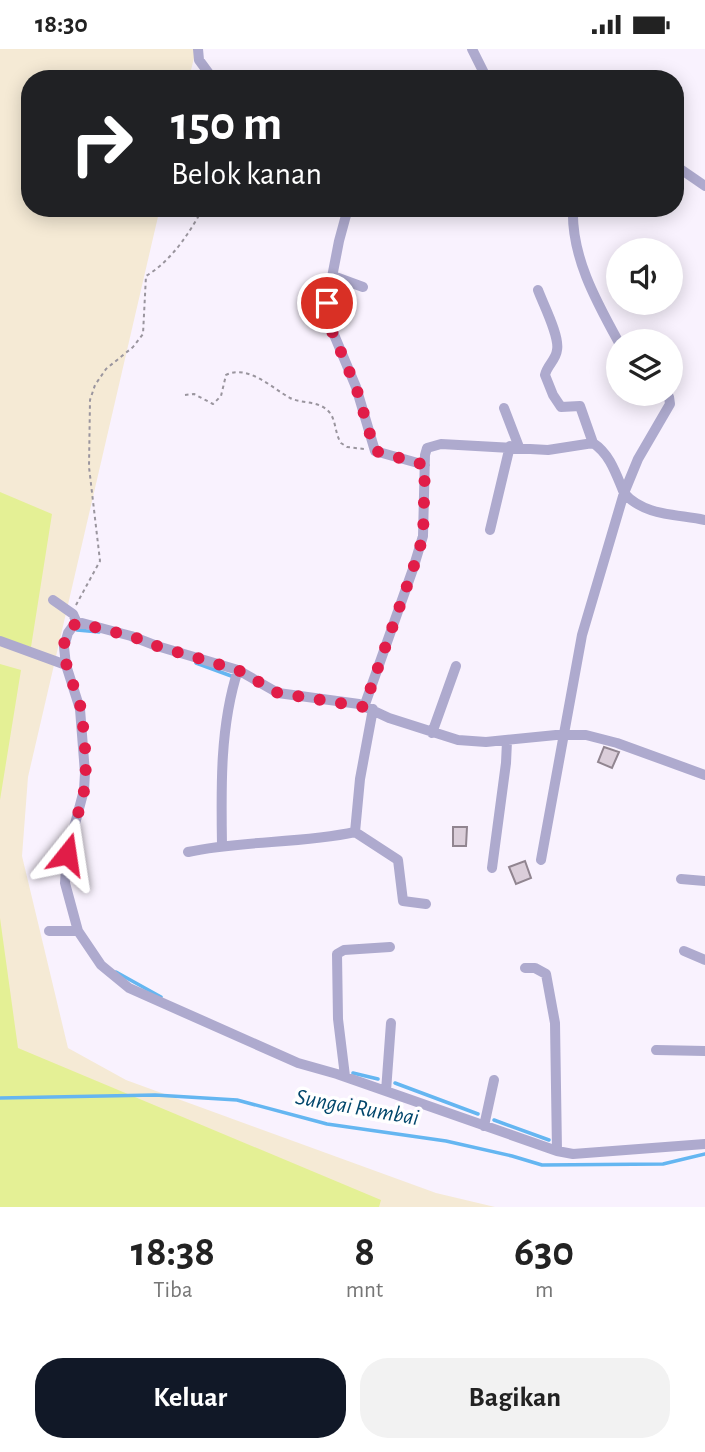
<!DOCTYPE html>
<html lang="id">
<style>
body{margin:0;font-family:"Alegreya Sans",sans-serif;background:#f2f2f2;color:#222;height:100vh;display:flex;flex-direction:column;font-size:26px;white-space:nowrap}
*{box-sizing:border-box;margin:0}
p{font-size:23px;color:#767676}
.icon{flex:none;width:38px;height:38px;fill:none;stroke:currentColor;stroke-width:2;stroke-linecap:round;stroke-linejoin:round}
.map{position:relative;height:1158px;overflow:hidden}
.sheet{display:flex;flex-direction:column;background:#fff;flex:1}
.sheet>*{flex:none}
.banner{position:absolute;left:21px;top:21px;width:663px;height:147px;border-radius:28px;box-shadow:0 4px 18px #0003;background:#202124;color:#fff;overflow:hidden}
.buttons{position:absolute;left:606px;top:189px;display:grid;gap:14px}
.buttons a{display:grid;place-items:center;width:77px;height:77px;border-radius:50%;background:#fff;box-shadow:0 4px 18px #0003;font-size:35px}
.pin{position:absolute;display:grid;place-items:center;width:60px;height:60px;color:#fff;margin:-30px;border:4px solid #fff;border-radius:50%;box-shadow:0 2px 7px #0007}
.me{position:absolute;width:77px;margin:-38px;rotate:15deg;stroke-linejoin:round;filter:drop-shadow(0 0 5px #0008)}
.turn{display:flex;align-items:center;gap:24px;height:147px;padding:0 35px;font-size:32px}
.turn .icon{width:91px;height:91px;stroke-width:2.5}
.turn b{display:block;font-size:49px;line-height:60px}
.eta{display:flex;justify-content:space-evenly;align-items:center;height:119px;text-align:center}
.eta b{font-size:42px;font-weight:600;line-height:49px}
.primary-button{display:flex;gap:14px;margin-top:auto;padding:14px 35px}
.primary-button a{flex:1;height:80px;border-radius:28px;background:#111827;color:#fff;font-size:28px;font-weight:600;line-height:80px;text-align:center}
.primary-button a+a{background:#f2f2f2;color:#222}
.status{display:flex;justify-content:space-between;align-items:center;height:49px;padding:0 35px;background:#fff;direction:ltr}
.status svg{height:19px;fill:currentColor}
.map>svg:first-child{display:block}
.industrial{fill:#f5ead5}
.green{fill:#e4f095}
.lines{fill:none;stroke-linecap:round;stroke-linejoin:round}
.stream{stroke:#65b6f1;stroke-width:3.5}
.building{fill:#dbceda;stroke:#918590;stroke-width:2}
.path{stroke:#9a959e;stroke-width:2;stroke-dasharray:3.5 3.5;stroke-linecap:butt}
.minor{stroke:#aeaace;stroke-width:10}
.route{stroke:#e11d48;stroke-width:12;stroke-dasharray:0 21.6}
.labels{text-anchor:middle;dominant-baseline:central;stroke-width:7;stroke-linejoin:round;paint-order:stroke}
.water-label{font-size:23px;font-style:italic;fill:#01466b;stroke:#fff}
</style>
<div class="status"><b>18:30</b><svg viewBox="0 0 49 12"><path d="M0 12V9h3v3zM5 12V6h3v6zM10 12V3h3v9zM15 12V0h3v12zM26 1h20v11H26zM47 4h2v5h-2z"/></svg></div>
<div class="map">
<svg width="705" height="1158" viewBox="0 0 705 1158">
<rect width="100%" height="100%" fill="#f9f2fe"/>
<path class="industrial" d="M0,0H196L189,30H30V159H160L28,728L22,807L68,999L126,1031L436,1144L495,1158H0Z"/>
<path class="green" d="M0,443L52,465L31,598L0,589Z
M0,615L21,621L0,751Z
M0,869L18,999L381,1151L379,1158H0Z"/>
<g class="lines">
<path class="stream" d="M77,581L99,583
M196,614L234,628
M116,923L161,948
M353,1024L378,1030
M395,1034L478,1065
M0,1049L155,1046L237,1051L327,1075L446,1092L512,1107L542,1116L663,1115L705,1105
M494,1071L549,1091"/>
</g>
<path class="building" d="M604,698L619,703L612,719L598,713Z
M453,778H467L466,797H453Z
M525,812L531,829L516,835L509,818Z"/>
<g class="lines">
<path class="path" d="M185,346L194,345L213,355L221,347L226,326C248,315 272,339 290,349C302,355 320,351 330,364C336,372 335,385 341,394L347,398L364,400
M76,556L100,512L89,418L90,351L95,336L106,320L133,298L143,285L146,227C171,212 189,185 203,159"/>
<path class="minor" d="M198,0L199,11L213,30
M472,0L487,30
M676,117L705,137
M348,159L339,192L327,254V269L356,338L375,402L425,416
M573,159C571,207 596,252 618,292
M333,227L363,238
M538,241C543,255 560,287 557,301C556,311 547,316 545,326L553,346L561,358L580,357L593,394
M504,359L519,398
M624,444L638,410L670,355L669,348L666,345
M490,481L510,397
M53,551L73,565L77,574
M0,592L66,616
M364,658L413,520L423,487L425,406L427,399L441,395L548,401L593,394C610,405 616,425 624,444
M432,684L456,617
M705,726L617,694L586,686H556L486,693L458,691L389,669L359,655L278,644L238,621L157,597L131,587L82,574L73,577L68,584L64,598L66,616L80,660L85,724L84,741L67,805L65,834L78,882L101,916L129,939L298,1014L337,1025L557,1102L573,1105L705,1095
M355,783L360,730L373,660
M222,796C221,738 220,676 238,621
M188,803C243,791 300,795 355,783L398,811L403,852L426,855
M541,811L582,586L624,444C644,467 677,465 705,471
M492,819L506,714L507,692
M681,830L705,832
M49,882H78
M684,902L705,911
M525,919H535L546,925L555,974L557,1102
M656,1001L705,1002
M345,1027L338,970L337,905L344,901L390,898
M386,1042L391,974
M484,1077L494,1031"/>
</g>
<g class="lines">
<path class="route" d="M67,805C72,784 79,763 84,742C88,720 84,683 81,660C76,635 48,593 77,574L131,587L157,597L238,621L278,644L364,658L413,520L423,488L425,416L375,402L356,338L328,273L327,254"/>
</g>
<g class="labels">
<g class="water-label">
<text transform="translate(357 1059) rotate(10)">Sungai Rumbai</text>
</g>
</g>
</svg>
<div class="buttons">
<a><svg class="icon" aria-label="sound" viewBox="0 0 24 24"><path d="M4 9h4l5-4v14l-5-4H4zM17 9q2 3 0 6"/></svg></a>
<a><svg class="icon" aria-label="layers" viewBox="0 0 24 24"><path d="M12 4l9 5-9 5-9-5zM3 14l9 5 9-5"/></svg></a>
</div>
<div class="pin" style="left:327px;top:254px;background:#d93025"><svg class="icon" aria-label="arrive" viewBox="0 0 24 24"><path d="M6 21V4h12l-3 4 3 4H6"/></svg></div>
<svg class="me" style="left:67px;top:805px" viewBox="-20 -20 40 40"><path d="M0-17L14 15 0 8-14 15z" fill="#e11d48" stroke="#fff" stroke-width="4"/></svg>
<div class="banner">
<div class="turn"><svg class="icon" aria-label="right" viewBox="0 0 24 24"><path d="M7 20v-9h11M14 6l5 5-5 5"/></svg><div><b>150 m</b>Belok kanan</div></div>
</div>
</div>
<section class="sheet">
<div class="eta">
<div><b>18:38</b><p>Tiba</p></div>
<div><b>8</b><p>mnt</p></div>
<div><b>630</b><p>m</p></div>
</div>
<div class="primary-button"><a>Keluar</a><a>Bagikan</a></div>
</section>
